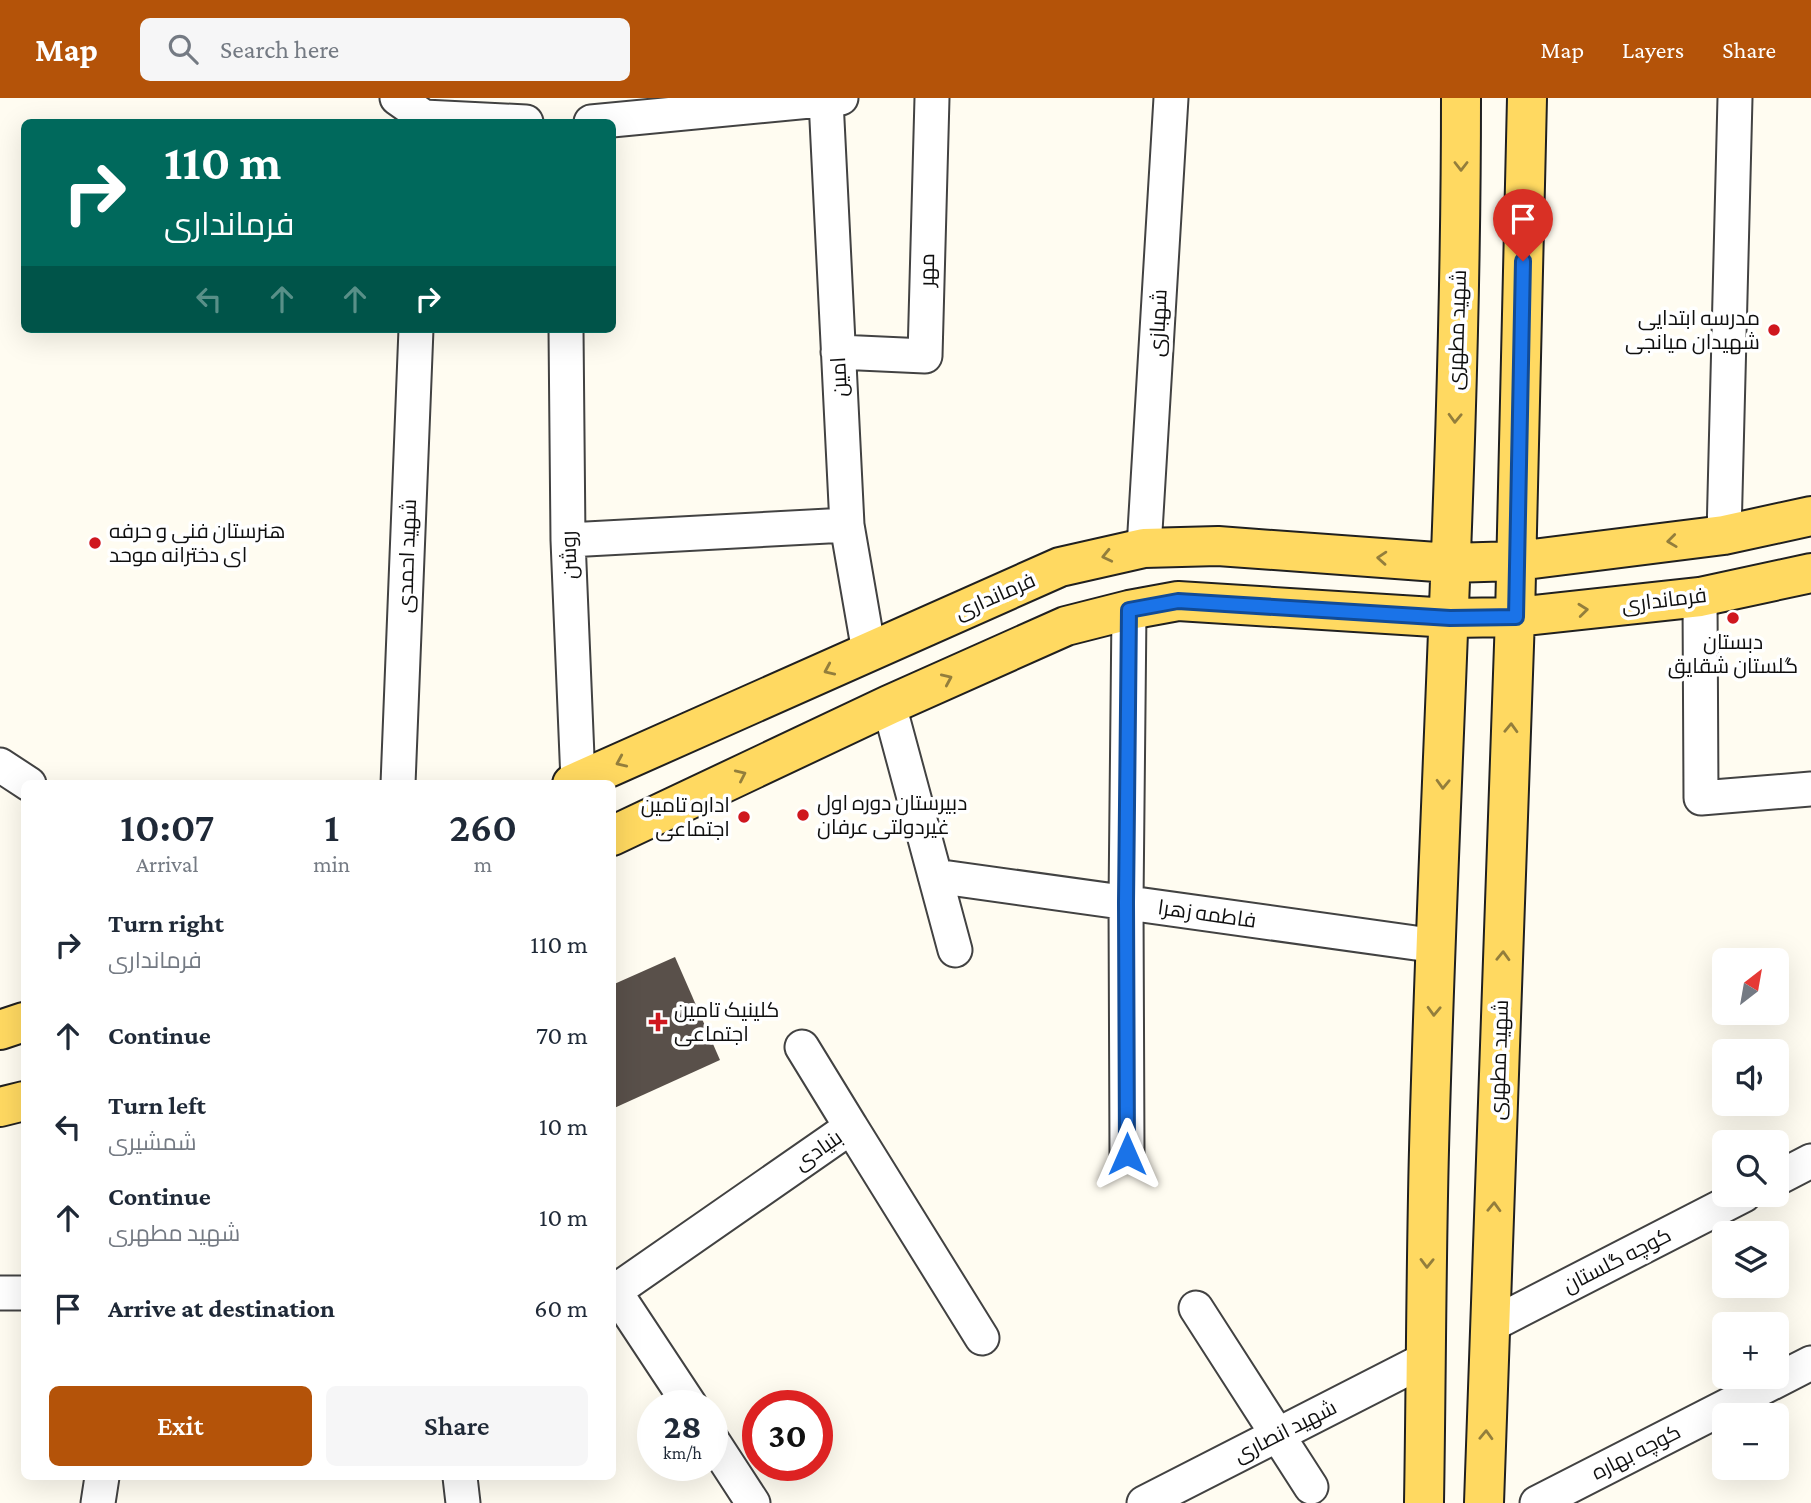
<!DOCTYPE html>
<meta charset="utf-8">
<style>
body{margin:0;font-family:"Crimson Pro",Cairo,serif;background:#f6f6f7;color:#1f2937;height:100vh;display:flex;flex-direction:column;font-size:26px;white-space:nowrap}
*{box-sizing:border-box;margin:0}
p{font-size:23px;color:#747a83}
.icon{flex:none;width:38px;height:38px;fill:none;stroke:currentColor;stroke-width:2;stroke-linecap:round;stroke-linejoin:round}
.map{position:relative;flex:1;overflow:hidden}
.side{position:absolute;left:21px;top:682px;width:595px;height:700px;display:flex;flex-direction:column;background:#fff;border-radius:10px;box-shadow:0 7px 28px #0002}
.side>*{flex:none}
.top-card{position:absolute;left:21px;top:21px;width:595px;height:214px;border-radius:10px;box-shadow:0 7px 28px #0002;background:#00695c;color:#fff;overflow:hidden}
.needle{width:46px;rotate:31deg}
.tools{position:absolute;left:1712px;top:850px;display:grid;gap:14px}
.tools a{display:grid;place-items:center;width:77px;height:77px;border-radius:10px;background:#fff;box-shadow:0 7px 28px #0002;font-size:35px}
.speed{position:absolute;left:637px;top:1292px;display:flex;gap:14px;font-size:35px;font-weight:700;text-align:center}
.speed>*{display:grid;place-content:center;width:91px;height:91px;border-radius:50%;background:#fff;box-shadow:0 7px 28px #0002;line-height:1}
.speed small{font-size:18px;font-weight:400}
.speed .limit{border:10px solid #d22;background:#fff;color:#111}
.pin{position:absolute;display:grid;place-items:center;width:60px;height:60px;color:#fff;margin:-72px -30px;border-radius:50% 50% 50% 0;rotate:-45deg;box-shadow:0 0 7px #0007}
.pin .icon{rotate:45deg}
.me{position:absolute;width:77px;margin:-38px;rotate:0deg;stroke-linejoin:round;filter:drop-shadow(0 0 5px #0008)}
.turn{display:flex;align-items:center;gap:24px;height:147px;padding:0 28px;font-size:32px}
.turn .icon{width:91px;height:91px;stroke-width:2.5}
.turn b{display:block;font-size:49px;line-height:60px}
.lanes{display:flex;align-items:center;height:66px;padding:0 28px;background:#0003;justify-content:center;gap:35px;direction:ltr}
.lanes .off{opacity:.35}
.eta{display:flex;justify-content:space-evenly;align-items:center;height:119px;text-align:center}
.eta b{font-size:42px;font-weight:600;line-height:49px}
.action{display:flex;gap:14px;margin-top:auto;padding:14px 28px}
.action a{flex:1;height:80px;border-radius:10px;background:#b45309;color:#fff;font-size:28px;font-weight:600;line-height:80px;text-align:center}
.action a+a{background:#f6f6f7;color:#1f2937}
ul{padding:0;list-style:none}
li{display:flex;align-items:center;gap:21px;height:91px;padding:0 28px}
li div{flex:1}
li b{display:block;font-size:26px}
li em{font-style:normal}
header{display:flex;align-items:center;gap:42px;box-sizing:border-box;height:98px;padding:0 35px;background:#b45309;color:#fff}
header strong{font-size:33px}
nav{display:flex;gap:38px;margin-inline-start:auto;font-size:24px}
.search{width:490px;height:63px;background:#f6f6f7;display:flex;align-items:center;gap:18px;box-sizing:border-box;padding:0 24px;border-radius:10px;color:#747a83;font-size:26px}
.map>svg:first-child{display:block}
.building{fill:#59504a}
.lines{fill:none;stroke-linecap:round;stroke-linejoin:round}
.minor-casing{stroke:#424242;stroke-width:37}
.major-casing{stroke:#202020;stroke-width:42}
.minor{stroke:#fff;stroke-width:33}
.major{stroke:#ffd961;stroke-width:38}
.oneway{stroke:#937e3c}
.route-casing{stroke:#114b97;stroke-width:18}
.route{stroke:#1a73e8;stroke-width:12}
.poi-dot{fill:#cf171e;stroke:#fff;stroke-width:2.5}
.labels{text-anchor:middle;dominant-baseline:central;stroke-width:7;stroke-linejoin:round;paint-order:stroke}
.street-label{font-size:21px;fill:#0f0f0f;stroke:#fff}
.poi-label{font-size:21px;fill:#0f0f0f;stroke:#fff;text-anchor:start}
</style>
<header>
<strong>Map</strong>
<div class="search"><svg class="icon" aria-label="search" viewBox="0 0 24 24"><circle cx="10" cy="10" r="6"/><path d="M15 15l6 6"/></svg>Search here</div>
<nav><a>Map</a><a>Layers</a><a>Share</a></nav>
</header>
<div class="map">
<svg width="1811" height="1405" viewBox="0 0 1811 1405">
<rect width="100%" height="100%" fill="#fffcf1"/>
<path class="building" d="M675,859L720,962L612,1011V887Z"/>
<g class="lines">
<defs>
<path id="minor" d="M397,0L424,19L526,24
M826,2L847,427L869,554
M591,24L841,0
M566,231L568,442L578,683
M838,254L925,258L932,0
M1724,437L1735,0
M568,442L847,427
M1144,450L1171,0
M1700,499L1701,700L1811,691
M889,607L955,852
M0,667L29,686
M398,686L416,231
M935,778L1437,848
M802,949L851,1029
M1127,1056L1126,805L1129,512
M1776,1081L1811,1063
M612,1189L690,1307
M615,1193L851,1029L982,1240
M0,1195H24
M1196,1210L1311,1389
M1489,1228L1744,1097
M712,1342L753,1405
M460,1379L463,1405
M98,1405L102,1379
M1144,1405L1426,1261
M1537,1405L1811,1265"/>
<path id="major" d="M572,686L1060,469L1144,450L1218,448L1450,465L1517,463L1724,437L1811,418
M612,738L889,607L1066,528L1129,512L1178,503L1450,520L1515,519L1700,499L1811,475
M0,932L24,924
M0,1009L24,1003
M1424,1405C1426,1287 1426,1170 1429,1052C1438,701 1461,351 1461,0
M1484,1405L1515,519L1527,0"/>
</defs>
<use href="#minor" class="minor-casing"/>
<use href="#major" class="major-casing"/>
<use href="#minor" class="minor"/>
<use href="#major" class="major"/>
</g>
<defs><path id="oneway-chevron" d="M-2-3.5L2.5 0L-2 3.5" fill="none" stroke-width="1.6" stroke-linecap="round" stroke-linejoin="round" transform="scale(1.75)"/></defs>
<g class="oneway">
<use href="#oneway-chevron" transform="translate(1461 68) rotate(90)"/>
<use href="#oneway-chevron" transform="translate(1455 320) rotate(92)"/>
<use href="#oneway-chevron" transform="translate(1672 443) rotate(173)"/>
<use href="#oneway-chevron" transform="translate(1107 458) rotate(167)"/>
<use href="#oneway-chevron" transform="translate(1382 460) rotate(-176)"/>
<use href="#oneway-chevron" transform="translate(1583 512) rotate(-6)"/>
<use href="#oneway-chevron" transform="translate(829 572) rotate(156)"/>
<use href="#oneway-chevron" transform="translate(947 581) rotate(-24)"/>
<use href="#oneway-chevron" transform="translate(1511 630) rotate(-88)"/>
<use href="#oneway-chevron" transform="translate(621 664) rotate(156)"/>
<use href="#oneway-chevron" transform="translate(741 677) rotate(-25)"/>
<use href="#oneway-chevron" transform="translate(1443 686) rotate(92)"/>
<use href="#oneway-chevron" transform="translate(1503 858) rotate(-88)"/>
<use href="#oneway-chevron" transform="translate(1434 913) rotate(92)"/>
<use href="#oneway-chevron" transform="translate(1494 1109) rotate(-88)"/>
<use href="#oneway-chevron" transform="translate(1427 1165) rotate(91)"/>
<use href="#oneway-chevron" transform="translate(1486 1337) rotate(-88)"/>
</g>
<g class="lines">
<defs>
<path id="route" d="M1127,1056L1126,805L1129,512L1178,503L1450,520L1516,519L1523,163"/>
</defs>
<use href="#route" class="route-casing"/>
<use href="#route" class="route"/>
</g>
<g class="poi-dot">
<circle cx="1774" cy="232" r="7"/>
<circle cx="95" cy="445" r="7"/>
<circle cx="1733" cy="520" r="7"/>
<circle cx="803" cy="717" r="7"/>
<circle cx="744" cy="719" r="7"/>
<path d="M654.5 913.5h7v7h7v7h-7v7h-7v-7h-7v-7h7z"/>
</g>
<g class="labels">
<g class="street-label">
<text transform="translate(927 172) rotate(-89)">مهر</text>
<text transform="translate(1158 225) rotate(-87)">شهبازی</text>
<text transform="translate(1457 232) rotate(-88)">شهید مطهری</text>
<text transform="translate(839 279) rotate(-93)">امین</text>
<text transform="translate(569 457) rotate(-92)">روشن</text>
<text transform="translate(407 458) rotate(-88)">شهید احمدی</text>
<text transform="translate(995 498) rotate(-24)">فرمانداری</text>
<text transform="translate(1664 502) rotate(-7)">فرمانداری</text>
<text transform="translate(1207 816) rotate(8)">فاطمه زهرا</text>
<text transform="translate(1499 962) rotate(-88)">شهید مطهری</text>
<text transform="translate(818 1052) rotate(-35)">بنیادی</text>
<text transform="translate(1617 1162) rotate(-27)">کوچه گلستان</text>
<text transform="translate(1285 1333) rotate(-27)">شهید انصاری</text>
<text transform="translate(1636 1354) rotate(-27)">کوچه بهاره</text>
</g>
<g class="poi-label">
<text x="1760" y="220" text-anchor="end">مدرسه ابتدایی<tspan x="1760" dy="24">شهیدان میانجی</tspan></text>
<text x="109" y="433">هنرستان فنی و حرفه<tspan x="109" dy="24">ای دخترانه موحد</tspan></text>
<text x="1733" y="544" text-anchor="middle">دبستان<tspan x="1733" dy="24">گلستان شقایق</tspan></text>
<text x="817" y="705">دبیرستان دوره اول<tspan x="817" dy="24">غیردولتی عرفان</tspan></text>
<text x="730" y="707" text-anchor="end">اداره تامین<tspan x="730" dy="24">اجتماعی</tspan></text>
<text x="674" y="912">کلینیک تامین<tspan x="674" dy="24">اجتماعی</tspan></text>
</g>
</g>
</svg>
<div class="tools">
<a><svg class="needle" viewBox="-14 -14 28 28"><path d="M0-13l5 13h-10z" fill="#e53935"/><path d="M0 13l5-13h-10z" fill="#747a83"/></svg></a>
<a><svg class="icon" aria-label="sound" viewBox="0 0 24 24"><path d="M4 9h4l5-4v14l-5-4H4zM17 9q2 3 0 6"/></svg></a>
<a><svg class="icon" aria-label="search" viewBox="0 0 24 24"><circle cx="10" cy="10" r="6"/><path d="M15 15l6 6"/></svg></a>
<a><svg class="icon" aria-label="layers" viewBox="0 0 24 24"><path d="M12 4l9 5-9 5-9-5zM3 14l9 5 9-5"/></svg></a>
<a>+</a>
<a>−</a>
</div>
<div class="speed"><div>28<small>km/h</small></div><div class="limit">30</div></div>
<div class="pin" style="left:1523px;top:163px;background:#d93025"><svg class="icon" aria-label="arrive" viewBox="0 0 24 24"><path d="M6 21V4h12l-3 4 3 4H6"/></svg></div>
<svg class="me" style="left:1127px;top:1056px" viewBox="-20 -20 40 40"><path d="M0-17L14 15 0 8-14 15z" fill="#1a73e8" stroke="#fff" stroke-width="4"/></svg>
<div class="top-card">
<div class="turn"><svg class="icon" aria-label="right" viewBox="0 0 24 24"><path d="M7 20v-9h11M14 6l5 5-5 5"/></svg><div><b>110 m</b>فرمانداری</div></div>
<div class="lanes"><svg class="icon off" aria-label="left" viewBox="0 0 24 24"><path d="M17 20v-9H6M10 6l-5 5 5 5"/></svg><svg class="icon off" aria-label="ahead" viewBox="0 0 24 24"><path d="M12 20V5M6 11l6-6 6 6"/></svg><svg class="icon off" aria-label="ahead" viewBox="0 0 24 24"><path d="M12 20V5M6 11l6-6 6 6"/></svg><svg class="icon" aria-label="right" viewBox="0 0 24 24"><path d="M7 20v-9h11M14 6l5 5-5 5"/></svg></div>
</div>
<section class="side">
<div class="eta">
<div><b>10:07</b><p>Arrival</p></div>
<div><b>1</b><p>min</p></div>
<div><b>260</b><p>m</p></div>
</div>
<ul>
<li><svg class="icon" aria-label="right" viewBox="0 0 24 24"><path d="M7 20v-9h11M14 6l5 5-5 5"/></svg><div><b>Turn right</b><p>فرمانداری</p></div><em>110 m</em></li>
<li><svg class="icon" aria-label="ahead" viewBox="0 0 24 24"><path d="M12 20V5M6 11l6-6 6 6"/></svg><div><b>Continue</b></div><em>70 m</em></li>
<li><svg class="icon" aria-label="left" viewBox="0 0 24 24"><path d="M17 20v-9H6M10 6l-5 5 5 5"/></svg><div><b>Turn left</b><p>شمشیری</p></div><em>10 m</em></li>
<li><svg class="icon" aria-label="ahead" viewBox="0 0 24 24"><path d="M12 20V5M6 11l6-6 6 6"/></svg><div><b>Continue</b><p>شهید مطهری</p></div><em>10 m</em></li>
<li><svg class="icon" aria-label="arrive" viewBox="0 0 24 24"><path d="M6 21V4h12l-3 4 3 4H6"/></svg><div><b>Arrive at destination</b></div><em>60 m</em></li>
</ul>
<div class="action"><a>Exit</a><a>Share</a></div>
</section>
</div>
